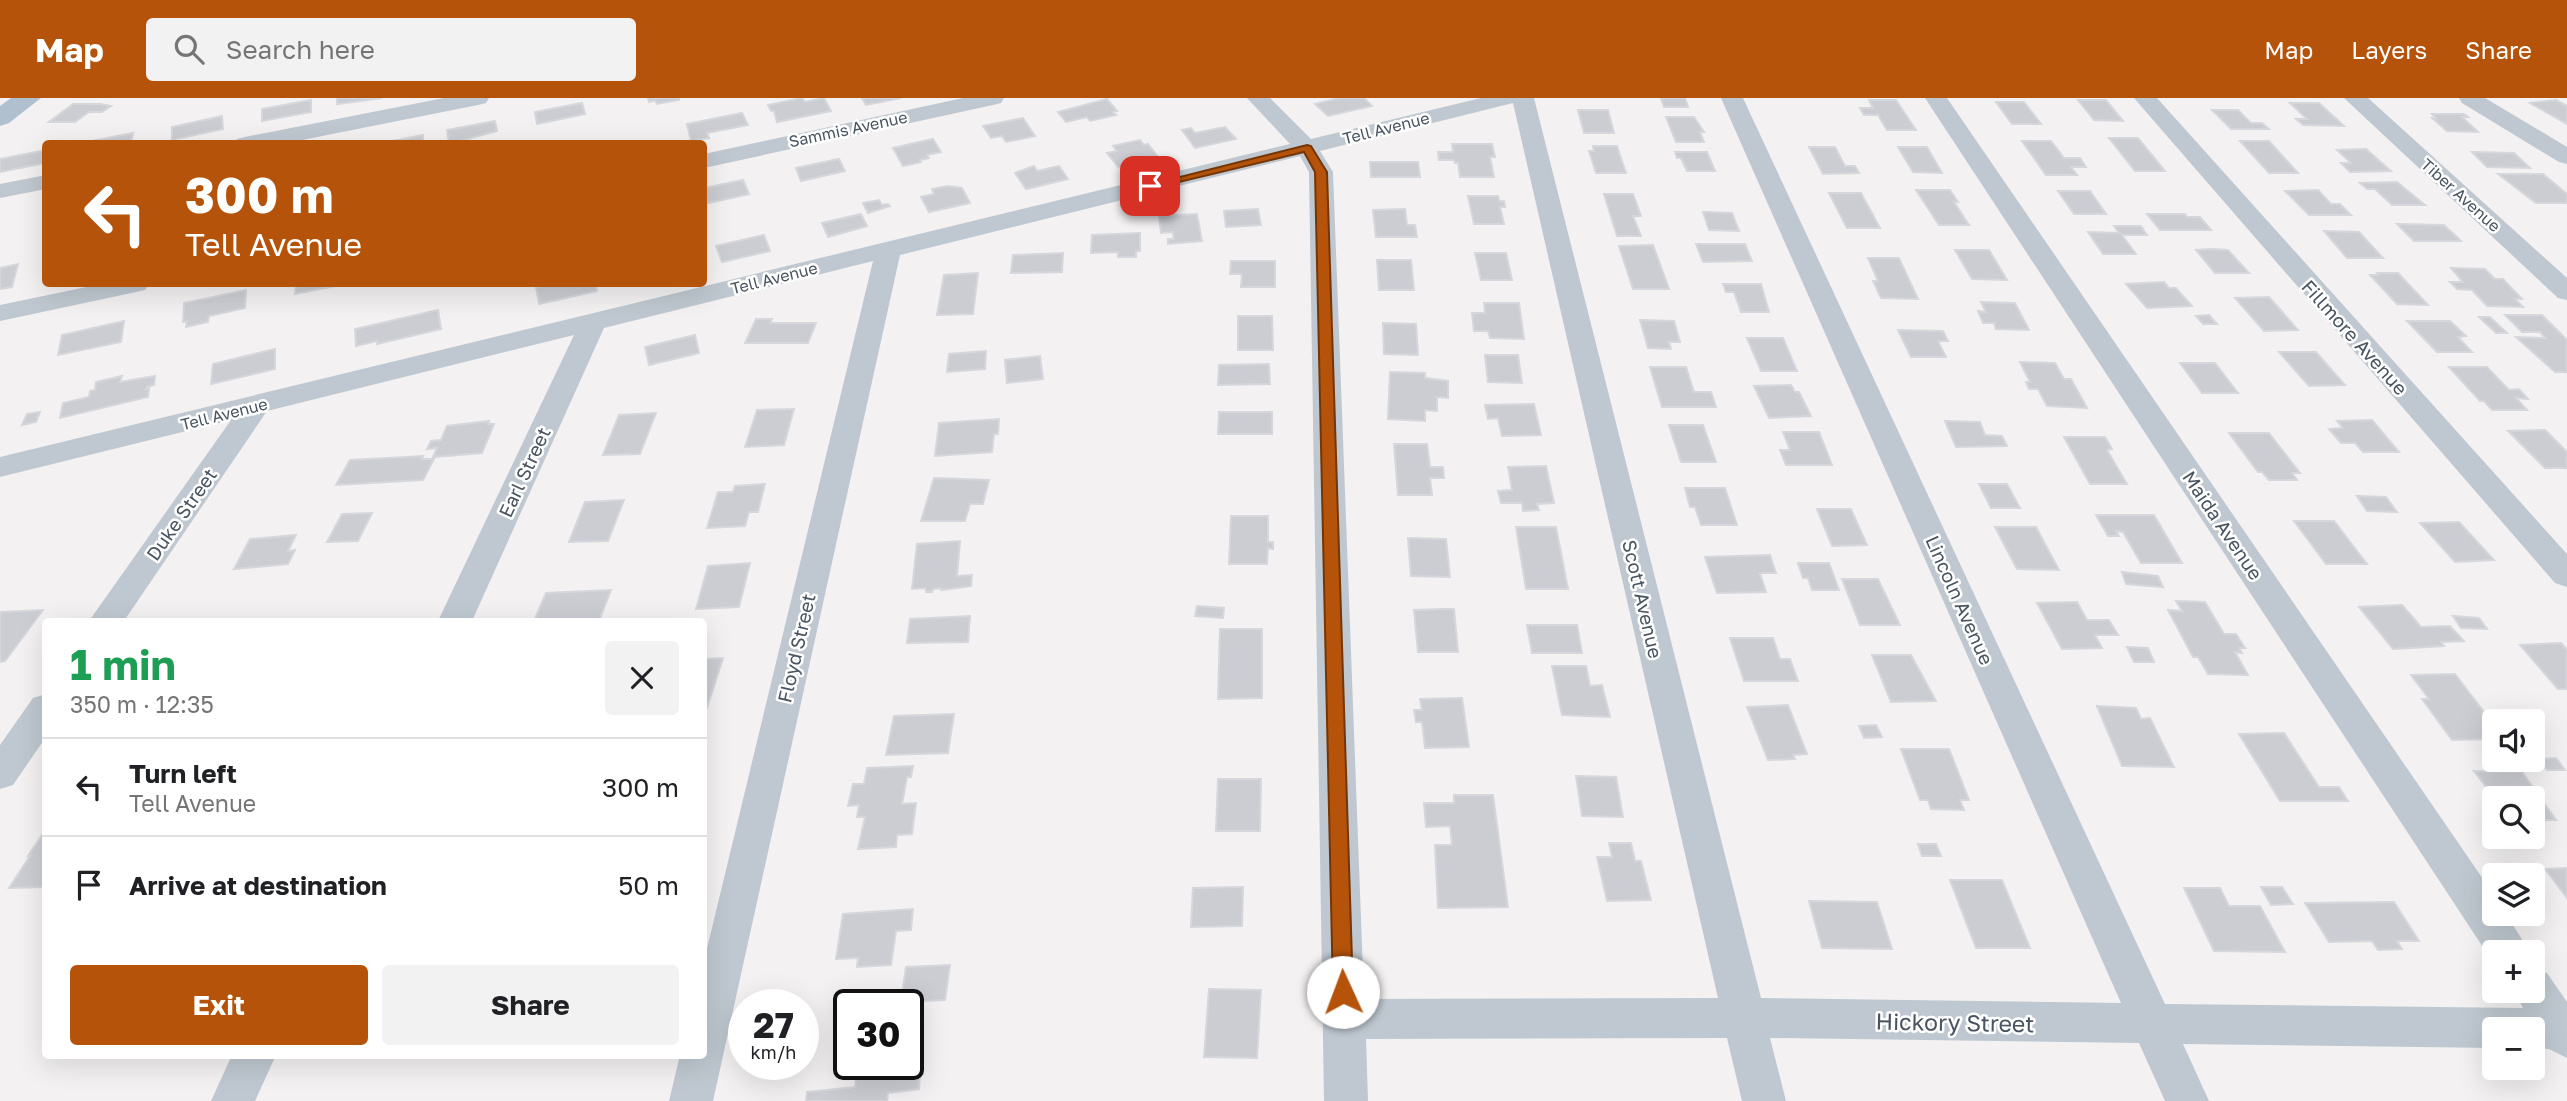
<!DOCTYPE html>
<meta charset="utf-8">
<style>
body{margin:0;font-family:"Golos Text",sans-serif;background:#f2f2f2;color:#202124;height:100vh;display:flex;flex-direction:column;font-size:26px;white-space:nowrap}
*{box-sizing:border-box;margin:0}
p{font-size:23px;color:#757577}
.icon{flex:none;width:38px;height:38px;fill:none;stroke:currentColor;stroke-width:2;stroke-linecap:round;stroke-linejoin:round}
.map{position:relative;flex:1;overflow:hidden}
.sheet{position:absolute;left:42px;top:520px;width:665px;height:441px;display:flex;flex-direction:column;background:#fff;border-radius:7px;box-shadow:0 7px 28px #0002}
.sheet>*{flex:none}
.banner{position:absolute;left:42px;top:42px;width:665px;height:147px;border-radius:7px;box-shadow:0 7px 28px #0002;background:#b45309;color:#fff;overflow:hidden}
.buttons{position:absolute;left:2482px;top:611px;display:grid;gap:14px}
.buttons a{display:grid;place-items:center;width:63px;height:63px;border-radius:7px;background:#fff;box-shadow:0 7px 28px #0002;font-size:35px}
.speed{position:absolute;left:728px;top:891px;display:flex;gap:14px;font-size:35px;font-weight:700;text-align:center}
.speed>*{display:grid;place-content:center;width:91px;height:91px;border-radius:50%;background:#fff;box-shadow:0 7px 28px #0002;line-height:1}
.speed small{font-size:18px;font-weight:400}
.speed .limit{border:4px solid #111;border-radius:10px;background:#fff;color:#111}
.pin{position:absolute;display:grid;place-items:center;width:60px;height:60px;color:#fff;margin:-30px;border-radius:14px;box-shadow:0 4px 10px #0006}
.me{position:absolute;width:77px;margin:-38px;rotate:358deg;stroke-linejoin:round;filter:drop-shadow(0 0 5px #0008)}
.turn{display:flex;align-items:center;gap:24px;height:147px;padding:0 28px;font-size:32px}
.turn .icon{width:91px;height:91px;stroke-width:2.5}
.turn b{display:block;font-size:49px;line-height:60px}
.round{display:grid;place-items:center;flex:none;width:74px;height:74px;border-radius:7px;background:#f2f2f2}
.headline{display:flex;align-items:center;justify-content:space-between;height:119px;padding:0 28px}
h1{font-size:42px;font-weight:700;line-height:52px;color:#1e9e55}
.action{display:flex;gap:14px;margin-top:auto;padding:14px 28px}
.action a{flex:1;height:80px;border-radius:7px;background:#b45309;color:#fff;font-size:28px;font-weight:700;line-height:80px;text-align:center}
.action a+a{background:#f2f2f2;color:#202124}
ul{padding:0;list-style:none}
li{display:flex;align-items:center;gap:21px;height:98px;padding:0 28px;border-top:2px solid #e0e0e0}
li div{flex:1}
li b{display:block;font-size:26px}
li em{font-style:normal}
header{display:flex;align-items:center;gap:42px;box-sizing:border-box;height:98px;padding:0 35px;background:#b45309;color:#fff}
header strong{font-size:33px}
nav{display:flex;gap:38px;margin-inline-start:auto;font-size:24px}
.search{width:490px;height:63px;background:#f2f2f2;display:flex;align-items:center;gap:18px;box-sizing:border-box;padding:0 24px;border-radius:7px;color:#757577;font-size:26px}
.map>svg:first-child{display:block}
.building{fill:#cbcdd3;stroke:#d5d7dc;stroke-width:2}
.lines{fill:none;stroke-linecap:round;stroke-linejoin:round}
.street{fill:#bfc8d0;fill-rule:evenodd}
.primary{fill:#b1c0cf;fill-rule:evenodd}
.route{fill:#b45309;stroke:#753606;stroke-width:2}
.labels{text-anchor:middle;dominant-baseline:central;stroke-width:5;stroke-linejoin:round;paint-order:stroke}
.far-street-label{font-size:16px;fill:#48545f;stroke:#fff}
.street-label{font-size:19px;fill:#48545f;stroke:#fff}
.near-street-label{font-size:23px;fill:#48545f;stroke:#fff}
</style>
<header>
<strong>Map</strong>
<div class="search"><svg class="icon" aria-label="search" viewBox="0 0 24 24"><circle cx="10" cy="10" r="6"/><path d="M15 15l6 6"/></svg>Search here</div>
<nav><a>Map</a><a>Layers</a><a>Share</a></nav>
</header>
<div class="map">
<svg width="2567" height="1003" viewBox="0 0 2567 1003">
<rect width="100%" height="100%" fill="#f3f1f1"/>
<path class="building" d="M337,0H382L337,6Z
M648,0H679V2L657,6L655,2L649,4Z
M802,0L805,4L824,0L831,13L777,24L774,13H771L768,7Z
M862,0H901L866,7Z
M1340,0H1364L1372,8L1328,18L1315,6Z
M1661,0H1685L1688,9H1664Z
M1107,1L1117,13L1113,14L1116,17L1090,23L1087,19L1066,24L1058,14Z
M311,2V14L262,23V11Z
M1869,2H1896L1916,32H1887L1878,17H1864L1860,10H1873Z
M2078,2H2106L2123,23L2094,22Z
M2556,2L2567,8V26L2530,5Z
M1996,4H2024L2041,26H2012Z
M582,5L585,16L537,26L535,14Z
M2290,5H2319L2344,28L2303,27L2296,21H2307Z
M73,6H100L111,8L102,14H89L75,24H49Z
M1578,12H1608L1614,35H1584Z
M2212,12H2238L2251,25H2262L2269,31H2231Z
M742,15L748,27L707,35L709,40L691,43L687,26Z
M2432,16H2464L2468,19H2462L2478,34L2447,33L2432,20H2436Z
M222,18L223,31L172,42V29Z
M1666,19H1694L1704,34H1700L1704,44H1676Z
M1023,20L1035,38L1006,44L1002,38L991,40L983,28Z
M495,23L497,33L449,46L447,32Z
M1225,29L1236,41L1195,50L1182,32L1191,30L1195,35Z
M133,35L131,46H81V45Z
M423,37V46H378Z
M2109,40H2138L2165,73H2135Z
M933,41L941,54L927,57L929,60L920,62L921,64L903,68L893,50Z
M1140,42L1144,47L1148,46L1159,60L1118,69L1107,55L1117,53L1113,48Z
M2022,43H2051L2064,60H2080L2086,69H2071L2077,77H2046Z
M2240,43H2269L2298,75H2269Z
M1452,46H1492L1495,59H1490L1494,79H1460L1458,65H1455L1454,62H1439L1438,54H1453Z
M1593,48H1617L1626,75H1596L1589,53H1594Z
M1809,49H1835L1845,68H1855L1859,75L1823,76Z
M1898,49H1927L1942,75L1913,74Z
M2366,51L2391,73L2350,74L2341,65H2351L2337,52Z
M46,52V65L0,74V61Z
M1675,54H1707L1715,73H1687L1681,60H1677Z
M2472,54L2514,55L2530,70L2487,69Z
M839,61L845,73L801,83L796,70Z
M1370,64H1418L1420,79H1371Z
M1034,68L1037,73L1059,68L1068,81L1026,91L1015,75Z
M2498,76H2543L2567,96V105H2536Z
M743,82L749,96L704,106V90Z
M2397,84L2425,107H2392L2375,91H2367L2360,85Z
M948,88L962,90L970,105L929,114L921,99L934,96L932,91Z
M1916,92H1950L1958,104H1954L1969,127H1939Z
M2318,92L2331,106H2340L2351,117H2309L2285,93Z
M2058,93H2090L2106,116H2074Z
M1829,95H1861L1880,130H1847Z
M1604,96H1633L1641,118H1633L1641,138H1617Z
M1468,98H1498L1499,103H1504L1505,109H1500L1504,126H1474Z
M879,102L882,107L888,106L890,108L868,115L863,105Z
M1258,111L1261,127L1226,129L1224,113Z
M1405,111L1407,127H1415L1417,139H1376L1373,112Z
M1703,114L1732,115L1739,133L1709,132Z
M861,116L867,128L828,139L822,125Z
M1197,116L1202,143L1168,146V141H1174L1173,134L1161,135L1159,118Z
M2147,116H2185L2187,119H2200L2211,132H2160Z
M2397,126L2444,127L2461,143H2414Z
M2114,128H2141L2147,137H2122L2136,156H2103L2088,134L2119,135Z
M2324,133L2359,134L2383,160H2347Z
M1140,135V153H1136V159H1118V154L1091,155L1092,137Z
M764,137L770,153L722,164L716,148Z
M1696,146H1745L1752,163L1703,164Z
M1653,147L1669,191H1633L1619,148Z
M2213,151L2228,152L2249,175H2215L2196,152Z
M1955,152H1989L2007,182L1972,181Z
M1063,155L1062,174L1011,175L1013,157Z
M1475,155H1506L1512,182H1481Z
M1868,160H1899L1918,201L1881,200L1873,183H1878Z
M1377,162H1411L1414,192H1379Z
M1231,163H1275V189H1241L1242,176H1230Z
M18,166L12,189L0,191V170Z
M2451,170L2485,171L2495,181H2503L2522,201H2515L2523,209L2487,208L2472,192L2457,191L2450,184H2463Z
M978,175L973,216L937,217L944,177Z
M2377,175H2398L2428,207L2397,206L2370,177H2378Z
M2164,184L2169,190H2176L2192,208L2147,210L2126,186Z
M296,186H345L295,196Z
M554,186H595L597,193L539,206L536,189Z
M1723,186H1761L1769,214H1741L1734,194H1726Z
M246,192L245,210L209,218L208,224L186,229L187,223L183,224L184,205Z
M2269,199L2298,232L2264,233L2235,200Z
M1981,204L2015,205L2029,232L1996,231L1994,225H1983L1978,213L1986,214Z
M1484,205H1519L1524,241L1490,240L1488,233H1474L1472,215H1485Z
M438,212L441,231L377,246V243L356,248L355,231Z
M2209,217L2217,226H2203L2196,218Z
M2505,217H2542L2567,242V274H2555L2516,239L2545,240L2540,234H2522Z
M1238,218H1272L1273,252H1238Z
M2479,219H2490L2507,235H2496Z
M756,221H772L770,225H816L808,245H745Z
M1640,222L1674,223L1680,244H1669L1671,251L1648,250Z
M124,223L121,244L58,257L62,237Z
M2407,223H2450L2466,238L2458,239L2472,254H2437Z
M1383,225L1416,226L1418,257L1384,256Z
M1898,232L1943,233L1948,243H1938L1946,259H1911Z
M695,237L699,255L649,267L645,249Z
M1747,240H1783L1797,273H1761Z
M275,251V271L211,286L213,266Z
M986,253L985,271L947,274L949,256Z
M2279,254H2316L2345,287L2309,288Z
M1485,257H1518L1522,285L1488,284Z
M1040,258L1043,281L1007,285L1005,262Z
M2020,264L2055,265L2064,281H2071L2087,310L2047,308L2038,291H2029L2026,284H2030Z
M2180,265H2215L2238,295H2202Z
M1269,266L1270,286L1218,287L1219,267Z
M1650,269H1686L1694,294H1711L1716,309H1662Z
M2449,269H2487L2509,292L2519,291L2528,301L2516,300L2527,312H2492L2484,303H2480Z
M1390,274L1425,275V280L1448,283V300L1437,299V313L1425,312V323L1388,321Z
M122,278L120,284L155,278L154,287L147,289L146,291L149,290L148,299L60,320L63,305L89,299L90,293L95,292L96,284Z
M1791,287L1795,294H1799L1811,318L1769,320L1754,288Z
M1534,306L1541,337L1502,338L1498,320L1488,321L1485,307Z
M794,311L784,347L745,349L757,312Z
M40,314L36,324L22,327L27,316Z
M1219,314H1272V336H1218Z
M656,315L640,356L603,357L619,317Z
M999,321L998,336H994L992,354L935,358L939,325Z
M2372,322L2399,354H2363L2355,345H2341L2329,331L2343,330L2337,323Z
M489,323L488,326H494L482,355L433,359L437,350L427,351L431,343L441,342L447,328Z
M1945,323L1980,324L1985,337L2002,338L2007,348L1956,349Z
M1669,327H1703L1716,364H1681Z
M2545,332L2567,354V370H2545L2508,333Z
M1783,334H1819L1832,367H1786L1780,352H1790Z
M2229,335H2269L2300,375H2292L2297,382H2269L2262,374H2258Z
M2064,339H2105L2112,351L2107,352L2127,386H2090Z
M1394,346H1427L1430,369H1443L1444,380H1430L1432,397H1398Z
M423,358L422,361H434L423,382L336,387L350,362Z
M1546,368L1554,405L1537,406L1539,412L1523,413L1522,405H1501L1498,393L1512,392L1508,369Z
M934,380L989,382L983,406H970L965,423H921Z
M765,386L758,414H749L745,428L707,430L718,394H733L735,388Z
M1979,386H2007L2020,410H1991Z
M1685,390H1725L1737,427H1701L1695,409H1690Z
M2357,398L2386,399L2397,414L2367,413Z
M624,402L608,443L569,444L585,404Z
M1817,411H1851L1867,447L1832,448Z
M372,415L358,443L327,444L342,416Z
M2096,417H2154L2182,465H2141L2123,434L2116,433L2119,438H2108Z
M1231,418H1268V444H1273V451L1268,450L1267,466H1229Z
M2294,423H2334L2367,466H2326Z
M2459,424L2494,462L2455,464L2420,425Z
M1516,429H1556L1568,491H1526Z
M1995,429H2036L2059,472L2017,471Z
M296,437L288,453L295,452L288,466L234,471L250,441Z
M1408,440L1446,441L1450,479L1411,478Z
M960,443L957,478L972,477L971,488L941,492V490L933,491L932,494H926V490L912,491L917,446Z
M1770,457L1776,475H1760L1766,494L1717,495L1705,459Z
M750,465L739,509L696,511L708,468Z
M1798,465H1829L1839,492H1812L1808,480H1803Z
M2122,474L2158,478L2163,489L2126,486Z
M1842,481H1878L1900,527H1860Z
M611,492L599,523H534L546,495Z
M2176,503L2205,504L2224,536H2236L2245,550H2239L2242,555L2235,554L2248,577L2208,576L2198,559H2193L2168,512L2182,513Z
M2077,504L2087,522H2109L2118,537H2095L2102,550L2062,551L2037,505Z
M2402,507L2421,529L2450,528L2464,543L2441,544L2444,548L2393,551L2359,509Z
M1197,508L1224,510L1223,520L1195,518Z
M1442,511H1454L1458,554H1418L1414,512Z
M43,512L5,563L0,564V514Z
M970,518L968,544L907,545L910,521Z
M2453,518L2479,520L2487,531L2461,530Z
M1527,527H1577L1582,555H1532Z
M1220,531H1262V600L1218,601Z
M1730,540H1773L1780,561H1790L1798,583H1744Z
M2561,545L2567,552V591H2558L2520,547Z
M2127,549L2148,550L2154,564H2134Z
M1872,557H1911L1936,603L1891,604Z
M723,560L704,619V561Z
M1552,568H1586L1590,588L1602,587L1610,619L1562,617Z
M2455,576L2494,627V641L2452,642L2422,601H2429L2411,577Z
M1462,600L1469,649L1425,650L1422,624H1416L1414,612H1422L1420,601Z
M1788,607L1807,656L1793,657L1795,661L1768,662L1747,609Z
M2097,608L2136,610L2141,621L2150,620L2174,669L2122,668Z
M954,616L948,655L886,657L894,618Z
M1876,627L1882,639L1864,640L1859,628Z
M2284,635L2319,689H2339L2348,703H2280L2239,636Z
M1901,651H1949L1969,702H1960L1964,712L1931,711L1928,702H1920Z
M2556,660L2565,672H2547L2538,661Z
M913,668L911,679H907L902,706L916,705L912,736L897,737L896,749L858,751L865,719H857L859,707L848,708L853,686H864L867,670Z
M2474,673L2522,674L2556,722H2532V700H2495Z
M1576,678L1616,679L1623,719L1582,718Z
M1218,681H1261L1260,733H1216Z
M1454,697H1493L1508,809L1438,810L1435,747H1452L1450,728L1426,729L1424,705H1454Z
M44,734L46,789L9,790L30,758H28Z
M1609,745H1631L1635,763H1641L1651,802L1607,803L1597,759H1612Z
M1918,746H1936L1941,758H1922Z
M2567,770V800L2545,771Z
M1950,782H2002L2030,850H1976Z
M1243,789L1242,828L1191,829L1193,790Z
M2261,789H2282L2293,806L2271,807Z
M2184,790H2220L2229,808H2260L2285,854L2214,853Z
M1809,803L1877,804L1892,851L1822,850Z
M2394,804L2419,843H2397L2402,851L2378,852L2372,843L2329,844L2305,805Z
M913,811L911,832L896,833L891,867L857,869L858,860L836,861L843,816Z
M950,867L945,902L901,904L906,869Z
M1209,891L1261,892L1257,960L1204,959Z
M921,961L919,991L888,995L887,1003H806L807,994L855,989L857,968L908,966V962Z"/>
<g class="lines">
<path class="street" d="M444,0H489L486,5L478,7L282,46H234L237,41L245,39Z
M963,0H1004L1001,5L993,7L704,70V56Z
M1247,0H1270L1311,41L1481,0H1534L1761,900L2121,905L1721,0H1743L2165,906L2523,910L2513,892H2532V869L2547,875L2567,904V960L2549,951L2532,950V931H2494V950L2183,946L2209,1003H2165L2139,945L1770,940L1786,1003H1742L1727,940L1366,941L1368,1003H1324L1309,74L1300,58L900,157L713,1003H669L680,957H704V863L873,163L604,230L472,523H438L574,237L267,313L124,523H89L231,322L0,379V359L1290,46ZM1513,5L1718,900L1364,901L1333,74L1320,53Z
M1925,0H1947L2494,797V816H2506L2530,854H2494V866Z
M2134,0H2157L2567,456V489L2555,485Z
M2344,0H2368L2567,180V202L2558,200Z
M2459,0H2485L2567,49V66L2559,64L2462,5Z
M46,77V91L0,100V86Z
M101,186H149L145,192L136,194L0,223V207Z
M46,596V639L13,687L0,691V647L33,600Z
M232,957H276L255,1003H211Z"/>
<path class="primary" d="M11,0H41L9,25L0,28V8Z"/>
</g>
<path class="route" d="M1307,47L1311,48L1327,74L1353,894L1350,900L1343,903L1336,900L1333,894L1315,74L1304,54L1150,91L1144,88Z"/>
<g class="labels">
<g class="far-street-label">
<text transform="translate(1386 30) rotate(-14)">Tell Avenue</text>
<text transform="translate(848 31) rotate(-12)">Sammis Avenue</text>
<text transform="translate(2461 97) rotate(42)">Tiber Avenue</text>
<text transform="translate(774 180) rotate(-14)">Tell Avenue</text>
<text transform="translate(224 316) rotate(-14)">Tell Avenue</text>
</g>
<g class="street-label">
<text transform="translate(2355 239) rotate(48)">Fillmore Avenue</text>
<text transform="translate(524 374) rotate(-65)">Earl Street</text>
<text transform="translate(181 416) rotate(-55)">Duke Street</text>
<text transform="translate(2223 427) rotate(56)">Maida Avenue</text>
<text transform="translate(1643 501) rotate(77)">Scott Avenue</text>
<text transform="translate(1960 502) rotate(66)">Lincoln Avenue</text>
<text transform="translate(796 550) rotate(-77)">Floyd Street</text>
</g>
<g class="near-street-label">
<text transform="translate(1955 924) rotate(1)">Hickory Street</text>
</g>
</g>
</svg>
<div class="buttons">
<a><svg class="icon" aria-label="sound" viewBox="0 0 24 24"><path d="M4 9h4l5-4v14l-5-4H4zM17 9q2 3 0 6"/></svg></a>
<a><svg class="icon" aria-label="search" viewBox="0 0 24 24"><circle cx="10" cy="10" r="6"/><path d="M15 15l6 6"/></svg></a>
<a><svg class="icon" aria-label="layers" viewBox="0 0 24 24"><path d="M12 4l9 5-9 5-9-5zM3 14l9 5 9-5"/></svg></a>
<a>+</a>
<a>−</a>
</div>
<div class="speed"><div>27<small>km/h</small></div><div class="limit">30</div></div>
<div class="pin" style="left:1150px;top:88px;background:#d93025"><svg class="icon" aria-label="arrive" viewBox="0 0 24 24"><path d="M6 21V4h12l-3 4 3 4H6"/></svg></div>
<svg class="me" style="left:1343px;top:894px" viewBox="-20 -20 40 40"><circle r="19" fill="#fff"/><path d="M0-13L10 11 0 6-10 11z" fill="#b45309"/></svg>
<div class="banner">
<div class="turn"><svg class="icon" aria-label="left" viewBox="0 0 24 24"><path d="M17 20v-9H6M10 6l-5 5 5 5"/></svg><div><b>300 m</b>Tell Avenue</div></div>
</div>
<section class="sheet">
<div class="headline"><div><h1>1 min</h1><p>350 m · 12:35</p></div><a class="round"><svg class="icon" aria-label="close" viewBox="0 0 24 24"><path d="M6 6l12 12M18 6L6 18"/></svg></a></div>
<ul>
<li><svg class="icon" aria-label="left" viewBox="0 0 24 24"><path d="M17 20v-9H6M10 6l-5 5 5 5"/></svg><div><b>Turn left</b><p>Tell Avenue</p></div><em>300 m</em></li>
<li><svg class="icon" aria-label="arrive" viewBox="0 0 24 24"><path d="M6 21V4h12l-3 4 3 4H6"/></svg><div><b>Arrive at destination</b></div><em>50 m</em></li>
</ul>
<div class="action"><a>Exit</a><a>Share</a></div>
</section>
</div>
